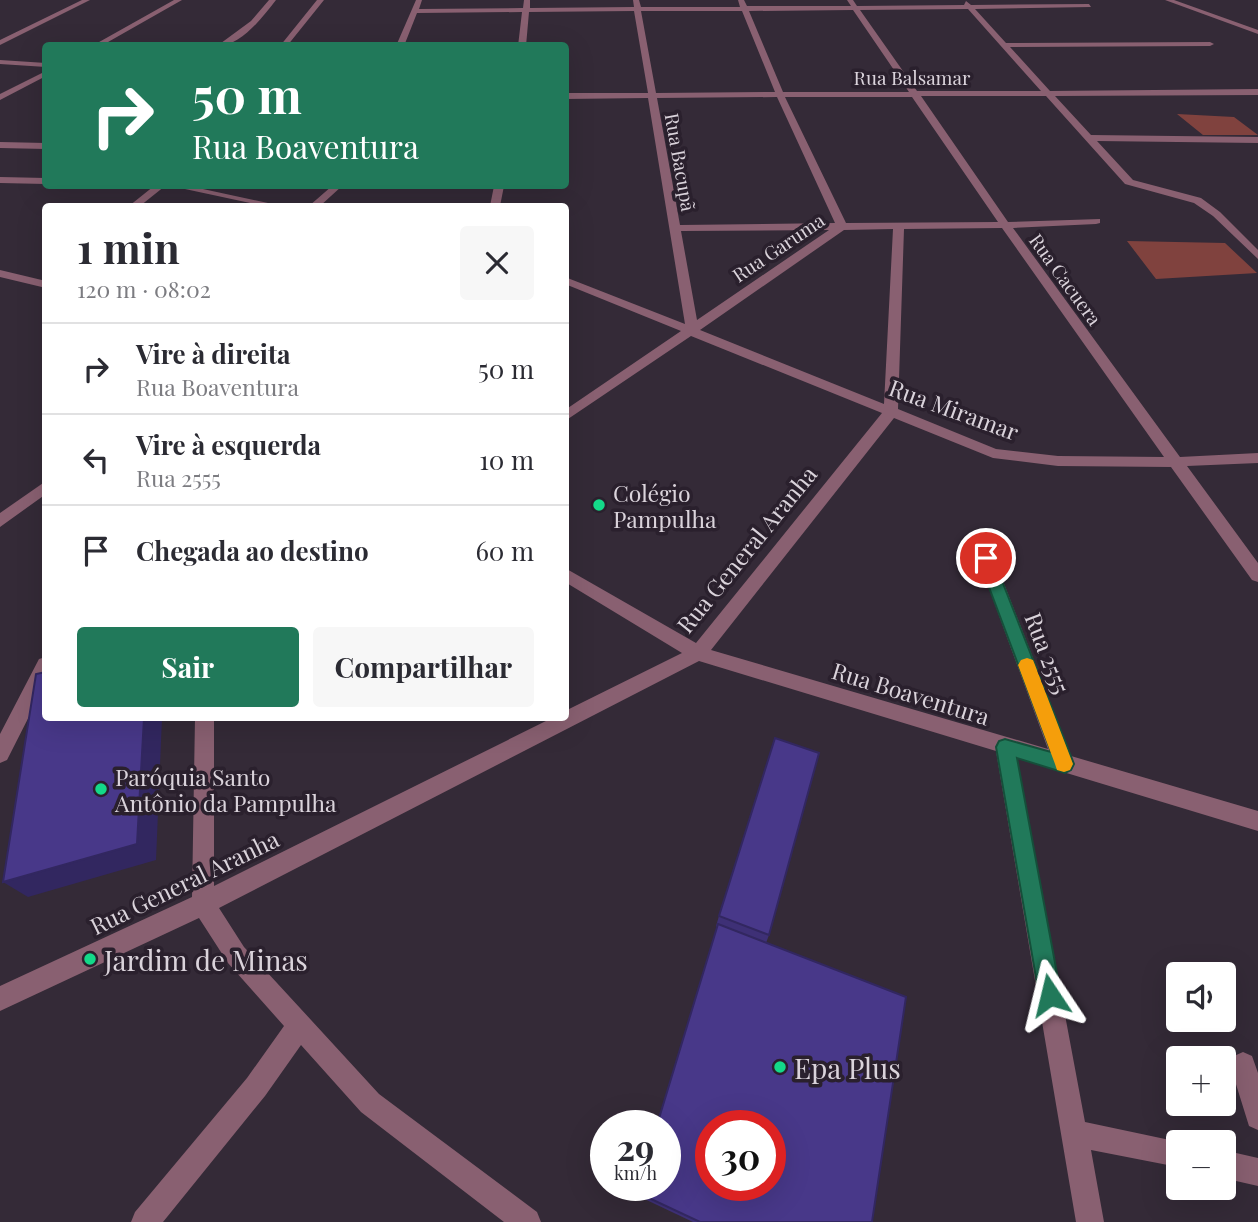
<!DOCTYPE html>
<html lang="pt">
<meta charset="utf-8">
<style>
body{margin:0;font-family:"Playfair Display",serif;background:#f7f7f7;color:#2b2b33;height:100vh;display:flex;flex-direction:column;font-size:26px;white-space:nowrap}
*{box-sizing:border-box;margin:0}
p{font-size:23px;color:#7c7c81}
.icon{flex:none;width:38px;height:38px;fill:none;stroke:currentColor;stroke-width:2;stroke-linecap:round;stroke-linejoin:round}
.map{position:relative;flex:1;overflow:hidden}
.details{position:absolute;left:42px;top:203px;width:527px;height:518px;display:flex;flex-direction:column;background:#fff;border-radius:7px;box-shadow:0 7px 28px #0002}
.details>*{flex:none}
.banner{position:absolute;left:42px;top:42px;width:527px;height:147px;border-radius:7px;box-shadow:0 7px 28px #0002;background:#21795a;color:#fff;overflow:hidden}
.buttons{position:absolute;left:1166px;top:962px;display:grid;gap:14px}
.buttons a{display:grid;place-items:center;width:70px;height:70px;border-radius:7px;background:#fff;box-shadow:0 7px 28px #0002;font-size:35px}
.speed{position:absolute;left:590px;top:1110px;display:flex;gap:14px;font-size:35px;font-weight:700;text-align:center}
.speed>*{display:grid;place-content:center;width:91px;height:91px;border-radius:50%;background:#fff;box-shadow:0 7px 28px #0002;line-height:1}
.speed small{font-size:18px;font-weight:400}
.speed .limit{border:10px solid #d22;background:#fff;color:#111}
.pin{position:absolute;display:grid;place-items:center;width:60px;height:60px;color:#fff;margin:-30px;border:4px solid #fff;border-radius:50%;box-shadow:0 2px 7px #0007}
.me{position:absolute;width:77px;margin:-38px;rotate:350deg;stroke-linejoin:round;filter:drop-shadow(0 0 5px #0008)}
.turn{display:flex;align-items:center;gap:24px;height:147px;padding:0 35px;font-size:32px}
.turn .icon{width:91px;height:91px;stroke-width:2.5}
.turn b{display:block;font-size:49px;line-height:60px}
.round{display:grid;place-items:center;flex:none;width:74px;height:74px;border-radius:7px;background:#f7f7f7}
.summary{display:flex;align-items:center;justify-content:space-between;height:119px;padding:0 35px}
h1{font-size:42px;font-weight:700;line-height:52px}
.cta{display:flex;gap:14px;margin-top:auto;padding:14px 35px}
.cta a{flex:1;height:80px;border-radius:7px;background:#21795a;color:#fff;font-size:28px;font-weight:700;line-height:80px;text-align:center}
.cta a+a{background:#f7f7f7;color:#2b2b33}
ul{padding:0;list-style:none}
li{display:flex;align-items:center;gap:21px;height:91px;padding:0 35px;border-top:2px solid #e1e1e2}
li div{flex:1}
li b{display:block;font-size:26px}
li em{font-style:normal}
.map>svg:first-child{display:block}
.green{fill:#80423e}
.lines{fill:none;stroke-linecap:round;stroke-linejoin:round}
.minor{fill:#896071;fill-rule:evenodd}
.wall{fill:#3e3076}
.shaded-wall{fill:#322760}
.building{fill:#483889;stroke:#322760;stroke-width:2;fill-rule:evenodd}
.route{fill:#21795a;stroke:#154f3a;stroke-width:2}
.slow{fill:#f59e0b}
.poi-dot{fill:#14d989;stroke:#2a202d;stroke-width:2.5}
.labels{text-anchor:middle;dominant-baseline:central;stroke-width:7;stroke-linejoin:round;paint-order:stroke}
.far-street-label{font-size:19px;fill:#dad3db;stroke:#2a202d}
.street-label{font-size:23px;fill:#dad3db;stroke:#2a202d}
.poi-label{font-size:23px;fill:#dad3db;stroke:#2a202d;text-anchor:start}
.near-poi-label{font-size:28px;fill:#dad3db;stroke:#2a202d;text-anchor:start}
</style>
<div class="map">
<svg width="1258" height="1222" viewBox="0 0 1258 1222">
<rect width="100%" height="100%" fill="#342a37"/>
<path class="green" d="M1177,114L1234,117L1258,135H1203Z
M1127,241L1225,243L1257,273L1156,279Z"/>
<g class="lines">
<path class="minor" d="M82,0H90L0,45V40Z
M174,0H182L101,46H92Z
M269,0H276C262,18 241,46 217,46L251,21Z
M317,0H324L287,46H280Z
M416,0H422L419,9L523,8L524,0H530V8L634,7L633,0H639L641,7H740L738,0H744L747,6H851L847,0H853L857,6L964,5L966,1L971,5L1089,4L1091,7L975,9L1006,43L1210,42L1214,44L1210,46L1010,47L1050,91L1258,89V95L1055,96L1091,135L1258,137V143L1097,141L1133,180L1201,198L1220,212L1258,250V259L1213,216L1194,203L1125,184L1046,96H921L1008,222L1100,219V223L1096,224L1013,228L1180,457L1258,453V463L1187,466L1258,563V582L1252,580L1171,467L1058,466L993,458L894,418L711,650L1048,749L978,558L986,552L994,558L1071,756L1258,811V831L1017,758L1085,1122L1184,1143H1178V1167L1091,1150L1104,1222H1076L996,751L699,661L219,908L244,947L379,1094L537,1212L541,1222H504L361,1112L301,1045L265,1096L163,1222H131L135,1212L247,1078L284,1026L228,963L199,918L0,1011V986L192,897L195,718H214V886L552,718H565V711L682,653L565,582V568L696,643L882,413L691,336L565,421V410L681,331L565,284V277L685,324L648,98L565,99V93H648L634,11L529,12L526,46H518L522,12L417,13L404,46H396ZM968,9L1041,91H917L860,10ZM853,10L909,92H783L749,11ZM641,11H742L775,92L656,93ZM777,97L835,223L680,225L657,98ZM785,97H912L998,222L846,223ZM1002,228L1164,457L1058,456L996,449L898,409L904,229ZM893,229L884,404L700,330L844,230ZM829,230L697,320L681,231Z
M1165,0H1174L1258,30V34Z
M0,60L46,63V67L0,64Z
M46,71V76L0,100V94Z
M0,142L46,143V149L0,148Z
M0,177L46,178V184L0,183Z
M154,186H165L140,206H129Z
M171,186H189L282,206H264Z
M332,186H342L320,206H309Z
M494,186H504L500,206H490Z
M0,270L46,281V288L0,277Z
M46,481V494L0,527V513Z
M46,657V683L7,760L0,763V734L39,659Z
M1243,1052L1252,1056L1258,1073V1130L1249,1126L1230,1065L1234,1056Z
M1223,1150L1258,1158V1186L1223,1178Z"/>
</g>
<path class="wall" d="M719,916L769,935L766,943L872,1222H693L636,1195L717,927L716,926Z"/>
<path class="shaded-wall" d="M144,718H162L156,860L28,897L3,882Z"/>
<path class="building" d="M46,672V718H144L137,844L3,882L36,674Z
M775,738L819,753L769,935L719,916Z
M718,924L906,997L872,1222H700L636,1192L639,1185H665V1125H657ZM710,1125H770V1185H710Z"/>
<path class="route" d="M986,553L993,558L1074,764L1071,770L1065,773L1017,758L1061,995L1058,1003L1050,1006L1042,1003L1039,995L996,747L999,741L1005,739L1051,752L978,558Z"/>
<path class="slow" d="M1027,658L1033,660L1035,665L1073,764L1070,770L1064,772L1057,770L1055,764L1018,665L1021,660Z"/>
<g class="poi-dot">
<circle cx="599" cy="505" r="7"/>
<circle cx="101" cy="789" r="7"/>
<circle cx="90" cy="959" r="7"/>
<circle cx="780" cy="1067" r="7"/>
</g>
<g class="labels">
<g class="far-street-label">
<text x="912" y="77">Rua Balsamar</text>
<text transform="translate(681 162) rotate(80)">Rua Bacupã</text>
<text transform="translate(778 247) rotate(-34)">Rua Garuma</text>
<text transform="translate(1066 279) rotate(54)">Rua Cacuera</text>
</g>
<g class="street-label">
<text transform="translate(954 409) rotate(20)">Rua Miramar</text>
<text transform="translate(746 549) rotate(-51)">Rua General Aranha</text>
<text transform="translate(1048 653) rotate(69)">Rua 2555</text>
<text transform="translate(911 693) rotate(17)">Rua Boaventura</text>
<text transform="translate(184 882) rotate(-26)">Rua General Aranha</text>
</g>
<g class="poi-label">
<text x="613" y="492">Colégio<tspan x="613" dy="26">Pampulha</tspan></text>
<text x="115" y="776">Paróquia Santo<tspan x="115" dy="26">Antônio da Pampulha</tspan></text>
</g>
<g class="near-poi-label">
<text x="104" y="959">Jardim de Minas</text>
<text x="794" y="1067">Epa Plus</text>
</g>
</g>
</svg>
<div class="buttons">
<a><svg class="icon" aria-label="sound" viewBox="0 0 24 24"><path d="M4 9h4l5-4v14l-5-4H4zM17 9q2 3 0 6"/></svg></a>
<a>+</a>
<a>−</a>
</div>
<div class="speed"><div>29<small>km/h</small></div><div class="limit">30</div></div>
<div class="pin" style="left:986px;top:558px;background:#d93025"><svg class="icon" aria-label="arrive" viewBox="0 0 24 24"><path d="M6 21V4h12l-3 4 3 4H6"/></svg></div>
<svg class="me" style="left:1050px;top:995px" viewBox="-20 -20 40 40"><path d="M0-17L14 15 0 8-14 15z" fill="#21795a" stroke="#fff" stroke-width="4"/></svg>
<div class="banner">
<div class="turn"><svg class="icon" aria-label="right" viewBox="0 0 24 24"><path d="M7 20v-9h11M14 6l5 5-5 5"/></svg><div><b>50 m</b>Rua Boaventura</div></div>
</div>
<section class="details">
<div class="summary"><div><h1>1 min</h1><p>120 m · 08:02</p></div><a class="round"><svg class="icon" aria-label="close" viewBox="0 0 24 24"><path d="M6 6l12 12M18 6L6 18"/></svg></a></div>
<ul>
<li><svg class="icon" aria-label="right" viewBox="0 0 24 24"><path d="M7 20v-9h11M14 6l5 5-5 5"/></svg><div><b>Vire à direita</b><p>Rua Boaventura</p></div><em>50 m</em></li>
<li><svg class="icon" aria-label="left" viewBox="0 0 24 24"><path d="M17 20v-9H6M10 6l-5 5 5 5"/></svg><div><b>Vire à esquerda</b><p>Rua 2555</p></div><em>10 m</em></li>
<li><svg class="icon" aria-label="arrive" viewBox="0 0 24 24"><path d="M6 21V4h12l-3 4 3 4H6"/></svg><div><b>Chegada ao destino</b></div><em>60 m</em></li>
</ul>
<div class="cta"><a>Sair</a><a>Compartilhar</a></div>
</section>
</div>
